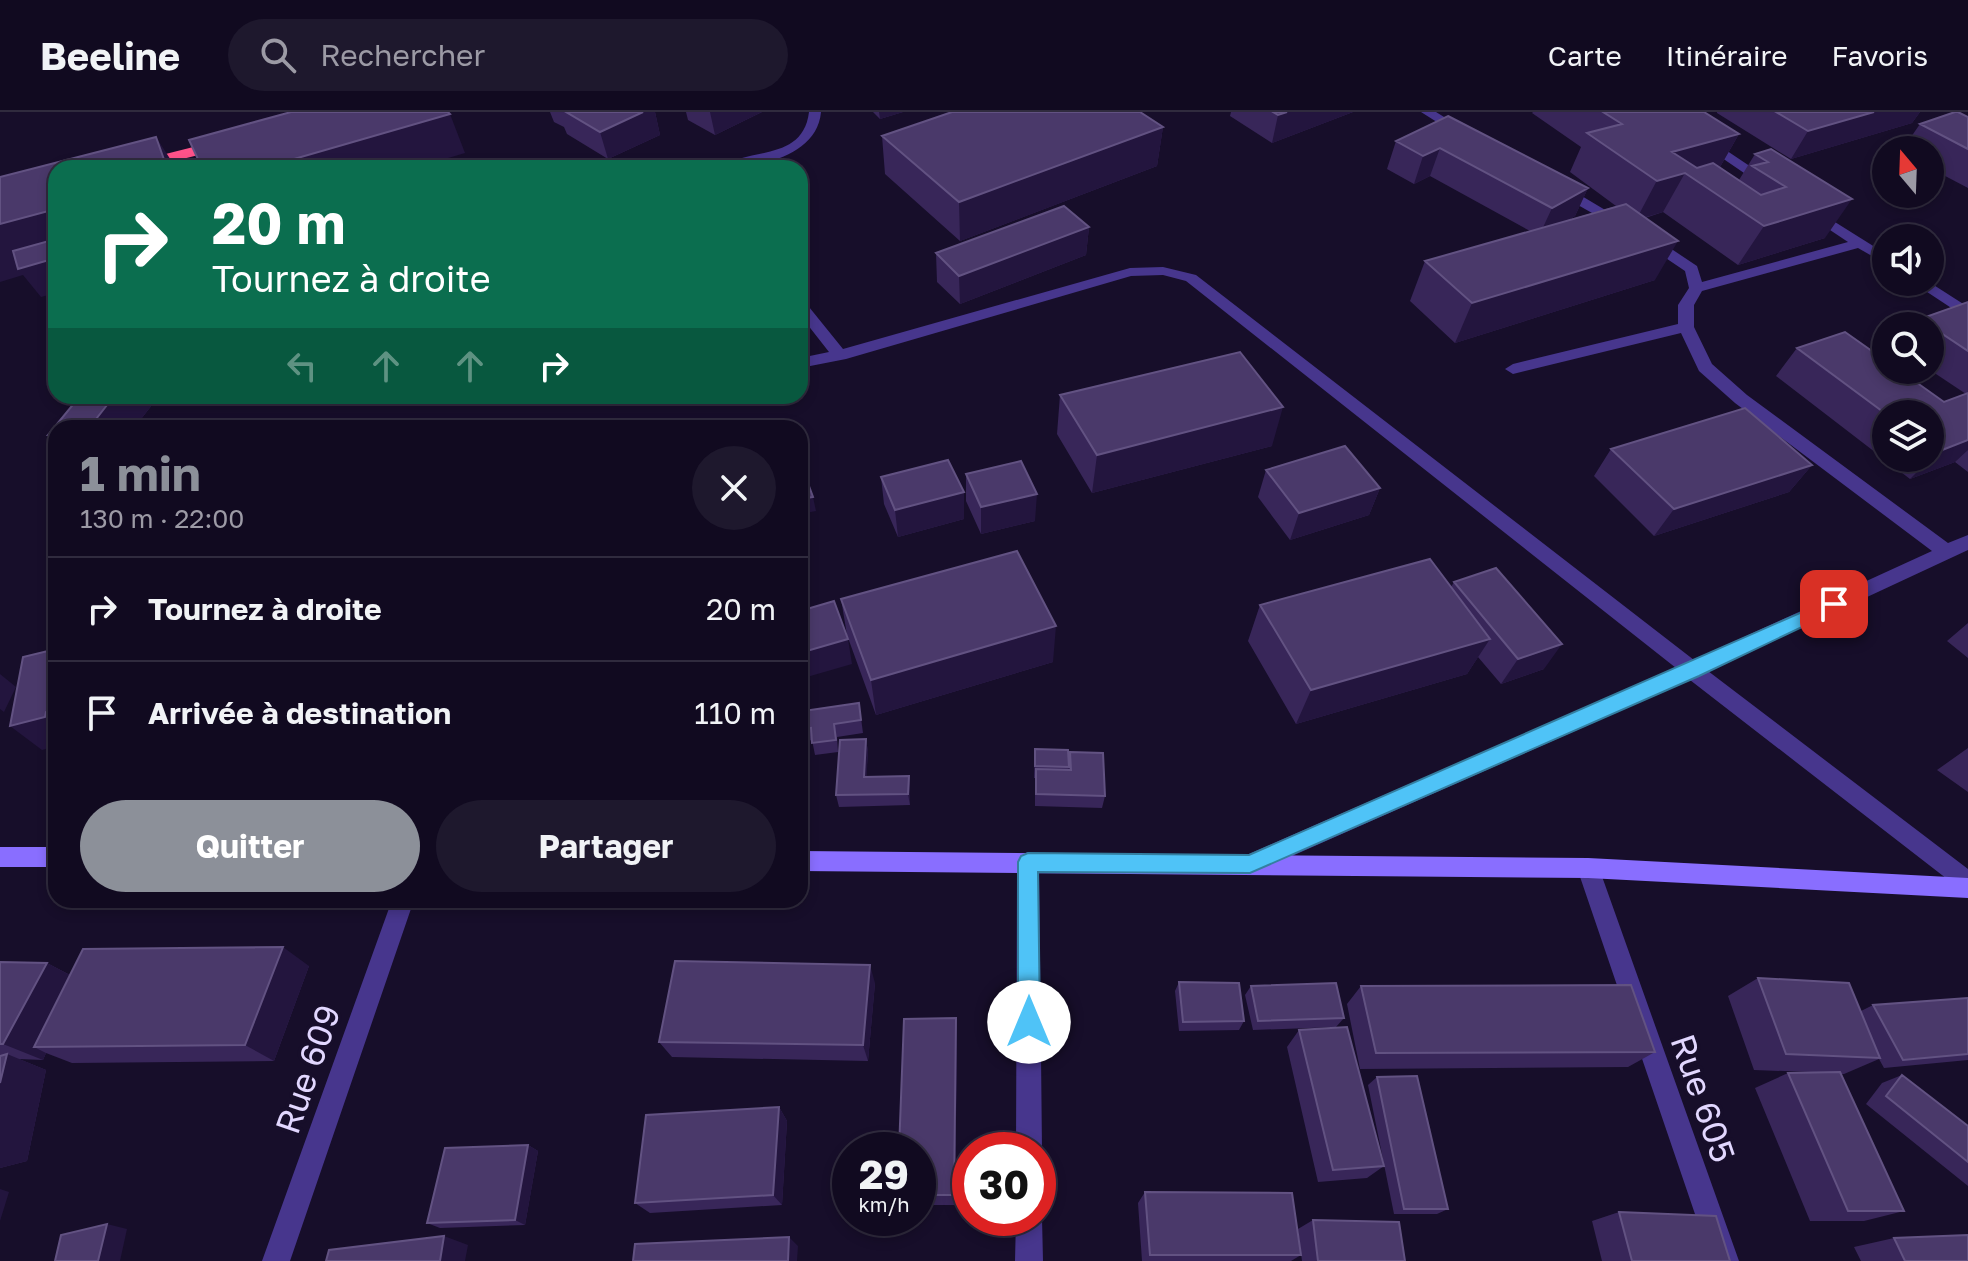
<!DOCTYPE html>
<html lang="fr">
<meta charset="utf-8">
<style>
body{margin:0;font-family:"Golos Text",sans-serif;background:#1e182d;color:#f1f3f6;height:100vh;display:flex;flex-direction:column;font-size:30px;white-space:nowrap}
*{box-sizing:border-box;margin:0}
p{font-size:26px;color:#9c9aa5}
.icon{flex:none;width:44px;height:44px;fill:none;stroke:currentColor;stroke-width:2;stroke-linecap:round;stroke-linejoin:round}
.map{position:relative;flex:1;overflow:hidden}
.drawer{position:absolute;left:48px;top:308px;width:760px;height:488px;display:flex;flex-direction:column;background:#110a20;border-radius:24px;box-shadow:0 4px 12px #0003,0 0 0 2px #302b3e}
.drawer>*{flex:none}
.top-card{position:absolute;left:48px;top:48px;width:760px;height:244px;border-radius:24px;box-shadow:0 4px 12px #0003,0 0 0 2px #302b3e;background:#0b6e4f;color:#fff;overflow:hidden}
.needle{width:52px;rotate:341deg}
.tools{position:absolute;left:1872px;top:24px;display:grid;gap:16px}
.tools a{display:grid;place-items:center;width:72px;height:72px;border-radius:50%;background:#110a20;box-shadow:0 4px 12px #0003,0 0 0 2px #302b3e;font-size:40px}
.speed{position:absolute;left:832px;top:1020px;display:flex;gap:16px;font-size:40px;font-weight:700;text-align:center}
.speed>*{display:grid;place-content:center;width:104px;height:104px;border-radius:50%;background:#110a20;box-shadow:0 4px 12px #0003,0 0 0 2px #302b3e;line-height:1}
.speed small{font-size:20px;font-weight:400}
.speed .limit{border:12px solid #d22;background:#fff;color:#111}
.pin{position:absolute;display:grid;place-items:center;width:68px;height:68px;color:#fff;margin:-34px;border-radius:16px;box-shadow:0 4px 12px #0006}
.me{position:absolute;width:88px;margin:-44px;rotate:0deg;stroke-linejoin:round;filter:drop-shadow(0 0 6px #0008)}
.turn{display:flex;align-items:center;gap:28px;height:168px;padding:0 32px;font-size:36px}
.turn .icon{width:104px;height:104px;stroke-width:2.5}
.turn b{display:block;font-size:56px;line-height:68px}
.lanes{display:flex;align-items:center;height:76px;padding:0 32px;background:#0003;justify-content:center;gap:40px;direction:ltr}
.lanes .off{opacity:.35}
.round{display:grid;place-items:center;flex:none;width:84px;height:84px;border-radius:42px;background:#1e182d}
.summary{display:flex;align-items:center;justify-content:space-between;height:136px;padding:0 32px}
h1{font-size:48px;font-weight:700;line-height:60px;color:#8c9099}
.primary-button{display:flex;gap:16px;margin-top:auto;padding:16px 32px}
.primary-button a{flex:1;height:92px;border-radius:48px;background:#8c9099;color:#fff;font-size:32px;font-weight:700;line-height:92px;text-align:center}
.primary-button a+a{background:#1e182d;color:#f1f3f6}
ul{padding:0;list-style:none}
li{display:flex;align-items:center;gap:24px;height:104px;padding:0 32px;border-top:2px solid #302b3e}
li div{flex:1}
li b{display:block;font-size:30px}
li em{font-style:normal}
header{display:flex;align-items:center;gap:48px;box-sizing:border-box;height:112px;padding:0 40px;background:#110a20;border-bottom:2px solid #302b3e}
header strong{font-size:38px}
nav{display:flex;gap:44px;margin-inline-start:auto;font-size:28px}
.search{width:560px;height:72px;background:#1e182d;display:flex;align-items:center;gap:20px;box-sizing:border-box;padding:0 28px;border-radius:44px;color:#9c9aa5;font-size:30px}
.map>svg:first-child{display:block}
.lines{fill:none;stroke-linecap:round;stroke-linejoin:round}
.street{fill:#47368d;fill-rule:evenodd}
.secondary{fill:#896eff;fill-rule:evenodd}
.highway{fill:#ff528a;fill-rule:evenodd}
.wall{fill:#382659;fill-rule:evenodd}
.shaded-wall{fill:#23153e}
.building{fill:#4a396a;stroke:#625282;stroke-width:2}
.route{fill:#4fc3f7;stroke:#337fa1;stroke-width:2}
.labels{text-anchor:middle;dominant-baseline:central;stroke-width:7;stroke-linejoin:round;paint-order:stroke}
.near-street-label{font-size:34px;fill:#e2d7ff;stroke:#170e2a}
</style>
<header>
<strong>Beeline</strong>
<div class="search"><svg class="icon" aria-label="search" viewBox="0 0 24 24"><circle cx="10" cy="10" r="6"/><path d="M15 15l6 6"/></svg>Rechercher</div>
<nav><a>Carte</a><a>Itinéraire</a><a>Favoris</a></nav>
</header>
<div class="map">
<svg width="1968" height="1149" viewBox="0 0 1968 1149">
<rect width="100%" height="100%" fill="#170e2a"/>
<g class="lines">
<path class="street" d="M809,0H821C817,45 757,56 719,56C748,35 803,50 809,0Z
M1421,0H1436L1470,21L1459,24Z
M1655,0H1669L1775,71L1763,74Z
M1555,74H1565L1627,111L1615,114L1555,80Z
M1811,95L1886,142V152L1858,136L1702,179L1694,193V215L1712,252L1747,283L1948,431L1968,423V438L1708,559L1968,757V780L1960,777L1690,568L1258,759L1250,762L1242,759L1239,752L1242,745L1676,556L1186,169L1163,163L1131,164L846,247L800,256V246L829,240L800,203V188L805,190L843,237L1130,156L1163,155L1196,163L1694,548L1932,439L1735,291L1699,259L1681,221L1513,262L1505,257L1513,252L1678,212V193L1689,176L1685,159L1642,130V124H1652L1697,154L1702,170L1848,130L1806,102V96Z
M1912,170H1929L1968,195V207Z
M1028,740L1036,743L1039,750L1042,1038L1038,1047V1038H1016L1017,750L1020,743Z
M1588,746L1596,749L1599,756L1739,1149H1711L1577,756L1580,749Z
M392,788H414L290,1149H262Z
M1038,1096L1042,1106L1043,1149H1015L1016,1106H1038Z"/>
<path class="secondary" d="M0,735H56V755H0Z
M800,739L1588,746L1968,766V786L1588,766L800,759Z"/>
<path class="highway" d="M225,27L233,32L230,35L147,56H120L122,53Z"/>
</g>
<path class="wall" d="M550,0H655L660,23L608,47L567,22L564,15L554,10Z
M686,0H762L715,23L688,8Z
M873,0H903L880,7Z
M1231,0H1353L1272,31L1230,4Z
M1533,0H1704L1739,22L1720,55L1739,68L1755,42L1771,37L1825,126L1738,153L1663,100L1645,106L1655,168L1455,231L1410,189L1425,149L1530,119L1430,64L1414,72L1387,57L1396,29L1448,4L1588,76L1575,104L1568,108L1616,94L1570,60L1581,35L1532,1Z
M1717,0H1920L1912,11L1791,47L1717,1Z
M1968,5V76L1930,56V38H1902L1920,12Z
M1163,15L1157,54L960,129L885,62L882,24Z
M1089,115L1086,143L960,192L937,170L936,141Z
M1968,190V360L1955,350L1910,367L1776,264L1797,236L1944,290L1966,282L1930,258V214H1914L1920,207ZM1886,302H1930V346H1886Z
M1060,283L1272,334L1092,381L1057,322Z
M80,284H159L134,316H56V331L48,323Z
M1611,337L1812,353L1789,380L1654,424L1594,364Z
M1266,358L1380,376L1369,403L1290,428L1258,385Z
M966,362L1035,409L981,422L966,389Z
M881,365L964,407L898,425L884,392Z
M1454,470L1544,557L1501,572L1478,545L1467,562L1296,612L1248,529L1260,493L1451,475Z
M841,487L1053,550L876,603L847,523Z
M1968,511V546L1947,529Z
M859,591L863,621L837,625L838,640L815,643L812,628L807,629L804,617Z
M866,627L868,640L866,665L909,664L910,676V693L839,695L836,683Z
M1968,636V680L1937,658Z
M1035,637L1068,638V658L1070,640L1105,684L1102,696L1035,694V666H1034Z
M0,850L47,851L70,863L309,854L274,949L72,951L46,941L43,948L19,947L46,958L27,1049L0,1056Z
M1758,866L1861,899L1873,893L1968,886V948L1884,956L1879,947L1844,962H1841L1904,1099L1864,1109H1810L1755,976L1788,961L1811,960L1754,958L1728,884Z
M1179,870L1244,909L1239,918L1179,919L1175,879Z
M875,871L868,949L672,945L659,930Z
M1251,874L1344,906L1336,915L1253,918L1245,883Z
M1361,874L1655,940L1628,955L1360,957L1347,892Z
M956,906L957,923L955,1093H918V1038Z
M1299,918L1384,1054L1367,1066L1318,1070L1287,935Z
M1902,963L1968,1014V1074L1866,992L1882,971Z
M1377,965L1448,1097L1437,1102H1394L1368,973Z
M779,995L787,1009L782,1093L650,1101L635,1091Z
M528,1033L538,1039L525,1113L440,1116L427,1111Z
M1145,1080L1301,1143L1291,1149H1142L1138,1091Z
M1619,1100L1730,1149H1602L1592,1109Z
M1313,1108L1405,1149H1302L1298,1117Z
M1894,1126L1968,1149H1861L1854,1135Z"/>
<path class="shaded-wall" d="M643,0H655L660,23L608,47L600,20Z
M710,0H762L715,23Z
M879,0H903L880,7Z
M1287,0H1353L1272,31L1278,3Z
M1874,0H1920L1912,11L1791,47L1808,19Z
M450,2L465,41L415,56H263Z
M1163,15L1157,54L960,129L959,90Z
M1739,22L1717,60L1685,61L1663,100L1636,108L1672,40Z
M156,25L176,56H167Z
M1440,36L1430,64L1414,72L1423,44Z
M1588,76L1575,104L1539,124L1552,96Z
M1852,87L1825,126L1738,153L1764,114Z
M56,97V181L41,185L23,163L0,170V112Z
M1089,115L1086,143L960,192L959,164Z
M1678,129L1655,168L1455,231L1472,191Z
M114,284H159L134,316H89Z
M1283,295L1272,334L1092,381L1097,343Z
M1968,328V338L1955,350L1910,367L1937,340Z
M1812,353L1789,380L1654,424L1674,397Z
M1380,376L1369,403L1290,428L1299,401Z
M964,380V407L898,425L895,398Z
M1037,382L1035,409L981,422V395Z
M813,385L816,399L800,402V387Z
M1056,514L1053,550L876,603L871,568Z
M848,527L852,552L800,567V541Z
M1490,527L1467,562L1296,612L1311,578Z
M1562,532L1544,557L1501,572L1518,547Z
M0,562L16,575L4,600L0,597Z
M56,597V634L42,638L10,614L46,600Z
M866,627L868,640L866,677L864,665Z
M800,634L803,666L800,655Z
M909,664L910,676V693L908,682Z
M283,835L309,854L274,949L245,933Z
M47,851L83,870L34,935L46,941L43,948L3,932Z
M870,853L875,871L868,949L863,933Z
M956,906L957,923L955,1093L954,1083Z
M7,942L46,958L27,1049L0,1056V971Z
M779,995L787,1009L782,1093L773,1083Z
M528,1033L538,1039L525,1113L515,1108Z
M0,1077L9,1080L0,1109Z
M107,1112L127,1117L120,1149H98Z
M444,1124L468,1133L465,1149H440Z
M789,1125L798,1134L797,1149H788Z"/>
<path class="building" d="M291,0H448L450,2L263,56H202L189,28Z
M566,0H643L600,20Z
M952,0H1140L1163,15L959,90L882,24Z
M1273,0H1287L1278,3Z
M1603,0H1704L1739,22L1672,40L1697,56L1713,51L1761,83L1786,75L1752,54L1768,50L1755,42L1771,37L1852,87L1764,114L1685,61L1657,69L1587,21L1622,12Z
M1776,0H1874L1808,19Z
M1955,0H1958L1968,5V37L1920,12Z
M1448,4L1588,76L1552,96L1440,36L1423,44L1396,29Z
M156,25L167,56H56V97L0,112V65Z
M1626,92L1678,129L1472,191L1425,149Z
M1064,94L1089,115L959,164L936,141Z
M56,127V146L18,157L13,139Z
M1968,190V239L1920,207Z
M1845,220L1886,249V258H1899L1944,290L1968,281V328L1937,340L1930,335V302H1886L1797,236Z
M1240,240L1283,295L1097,343L1060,283Z
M80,284H114L89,316H56V323H48Z
M1745,296L1812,353L1674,397L1611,337Z
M1345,334L1380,376L1299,401L1266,358Z
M948,348L964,380L895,398L881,365Z
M1021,349L1037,382L981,395L966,362Z
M809,374L813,385L800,387V376Z
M1017,439L1056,514L871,568L841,487Z
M1430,447L1490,527L1311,578L1260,493Z
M1496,456L1562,532L1518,547L1454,470Z
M834,489L848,527L800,541V499Z
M56,537V597L46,600L45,605L10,614L23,545Z
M859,591L861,608L834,612L836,628L812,631L811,616L804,617L803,599Z
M866,627L864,665L909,664L908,682L836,683L840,628Z
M1035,637L1068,638L1069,655L1035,654Z
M1070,640L1103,641L1105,684L1036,682V657L1071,658Z
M283,835L245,933L34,935L83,837Z
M675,849L870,853L863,933L659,930Z
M0,850L47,851L3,932H0Z
M1758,866L1849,871L1880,946L1786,942Z
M1179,870L1239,871L1244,909L1183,910Z
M1336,871L1344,906L1258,909L1251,874Z
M1631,873L1655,940L1376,941L1361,874Z
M1968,886V942L1903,948L1873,893Z
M956,906L954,1083H918V1038H899L904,907Z
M1347,915L1384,1054L1333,1058L1299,918Z
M7,942L0,971V944Z
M1840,960L1904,1099H1848L1788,961Z
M1902,963L1968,1014V1050L1886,984Z
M1417,964L1448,1097H1404L1377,965Z
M779,995L773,1083L635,1091L646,1003Z
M528,1033L515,1108L427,1111L445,1036Z
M1145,1080L1292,1081L1301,1143H1150Z
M1619,1100L1716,1104L1730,1149H1632Z
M1313,1108L1399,1110L1405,1149H1318Z
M107,1112L98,1149H55L61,1123Z
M1968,1123V1149H1905L1894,1126Z
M444,1124L440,1149H326L329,1138Z
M789,1125L788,1149H633L635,1132Z"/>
<path class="route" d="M1834,486L1840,488L1842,492L1840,497L1699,564L1250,761L1038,760L1040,910L1036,918L1029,921L1021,918L1018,910V750L1021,744L1028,741L1249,743Z"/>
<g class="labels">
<g class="near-street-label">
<text transform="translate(307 957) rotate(-71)">Rue 609</text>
<text transform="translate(1704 986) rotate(71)">Rue 605</text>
</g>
</g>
</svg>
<div class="tools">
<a><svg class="needle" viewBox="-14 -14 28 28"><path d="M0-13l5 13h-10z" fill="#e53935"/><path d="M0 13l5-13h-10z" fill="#9c9aa5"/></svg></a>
<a><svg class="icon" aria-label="sound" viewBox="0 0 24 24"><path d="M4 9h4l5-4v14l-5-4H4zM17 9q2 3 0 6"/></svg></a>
<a><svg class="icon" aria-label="search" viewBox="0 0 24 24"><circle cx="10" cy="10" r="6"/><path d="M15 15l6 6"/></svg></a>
<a><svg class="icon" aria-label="layers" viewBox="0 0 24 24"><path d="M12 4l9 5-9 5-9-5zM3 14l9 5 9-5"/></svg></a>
</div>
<div class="speed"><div>29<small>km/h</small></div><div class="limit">30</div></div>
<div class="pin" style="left:1834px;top:492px;background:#d93025"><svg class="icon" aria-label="arrive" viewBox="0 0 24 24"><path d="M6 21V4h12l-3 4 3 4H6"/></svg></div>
<svg class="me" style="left:1029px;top:910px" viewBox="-20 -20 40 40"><circle r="19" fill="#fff"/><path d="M0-13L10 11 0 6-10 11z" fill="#4fc3f7"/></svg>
<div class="top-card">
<div class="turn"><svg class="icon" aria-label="right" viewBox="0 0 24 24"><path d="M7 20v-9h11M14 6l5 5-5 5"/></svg><div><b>20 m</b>Tournez à droite</div></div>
<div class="lanes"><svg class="icon off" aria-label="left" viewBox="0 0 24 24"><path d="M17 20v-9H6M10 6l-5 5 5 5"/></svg><svg class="icon off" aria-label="ahead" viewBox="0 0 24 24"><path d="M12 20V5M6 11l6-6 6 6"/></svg><svg class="icon off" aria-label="ahead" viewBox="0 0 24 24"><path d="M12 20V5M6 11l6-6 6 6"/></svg><svg class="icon" aria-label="right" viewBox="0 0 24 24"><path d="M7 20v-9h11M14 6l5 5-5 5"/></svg></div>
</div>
<section class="drawer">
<div class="summary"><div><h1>1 min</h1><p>130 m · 22:00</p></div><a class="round"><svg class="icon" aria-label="close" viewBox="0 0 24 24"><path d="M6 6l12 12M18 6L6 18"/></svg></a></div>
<ul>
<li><svg class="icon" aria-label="right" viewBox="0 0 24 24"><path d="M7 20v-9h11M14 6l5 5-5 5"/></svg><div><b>Tournez à droite</b></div><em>20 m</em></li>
<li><svg class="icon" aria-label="arrive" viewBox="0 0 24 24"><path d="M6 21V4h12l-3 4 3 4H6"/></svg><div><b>Arrivée à destination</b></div><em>110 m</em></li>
</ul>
<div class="primary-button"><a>Quitter</a><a>Partager</a></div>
</section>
</div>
